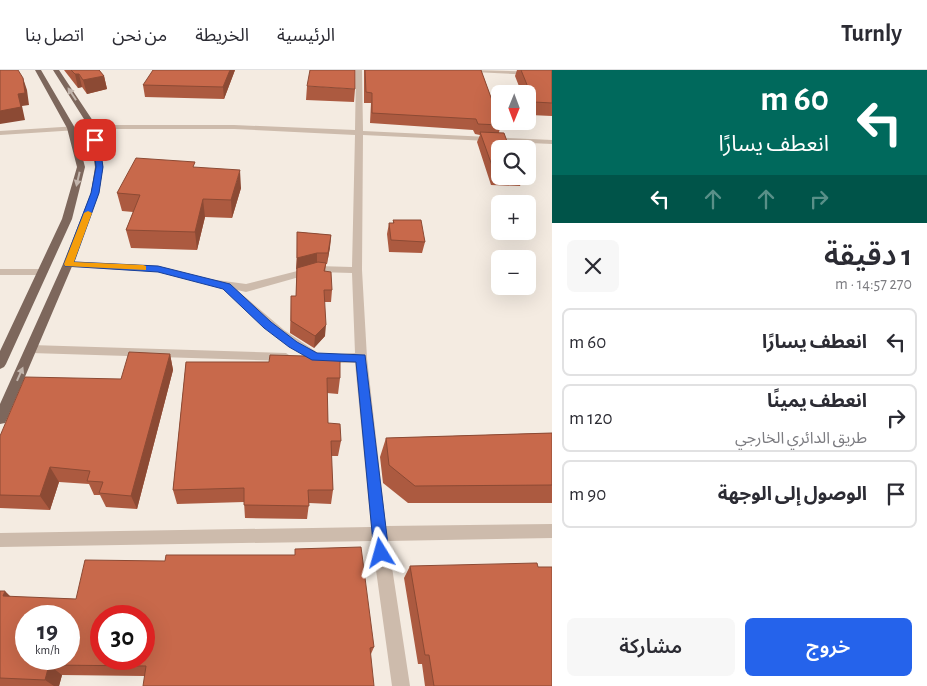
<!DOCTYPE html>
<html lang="ar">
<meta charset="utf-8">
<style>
body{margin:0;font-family:"Alegreya Sans","Noto Sans Arabic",sans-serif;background:#f7f7f7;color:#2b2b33;direction:rtl;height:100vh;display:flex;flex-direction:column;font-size:19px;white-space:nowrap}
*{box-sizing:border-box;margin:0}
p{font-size:16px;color:#7c7c81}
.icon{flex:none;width:28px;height:28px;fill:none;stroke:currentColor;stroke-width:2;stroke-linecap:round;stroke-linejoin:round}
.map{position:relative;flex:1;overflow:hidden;direction:ltr}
.panel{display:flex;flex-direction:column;background:#fff;width:375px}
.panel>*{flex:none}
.banner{background:#00695c;color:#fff;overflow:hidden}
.needle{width:32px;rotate:181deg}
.buttons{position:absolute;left:491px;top:15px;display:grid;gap:10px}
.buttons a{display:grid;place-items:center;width:45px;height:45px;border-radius:8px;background:#fff;box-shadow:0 5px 20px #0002;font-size:25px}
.speed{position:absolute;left:15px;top:535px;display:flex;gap:10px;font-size:25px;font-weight:700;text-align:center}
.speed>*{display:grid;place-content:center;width:65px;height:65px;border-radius:50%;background:#fff;box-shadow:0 5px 20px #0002;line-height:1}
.speed small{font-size:12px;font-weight:400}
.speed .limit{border:8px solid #d22;background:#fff;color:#111}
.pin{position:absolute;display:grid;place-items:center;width:42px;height:42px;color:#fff;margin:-21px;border-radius:10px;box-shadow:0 2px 8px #0006}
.me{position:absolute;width:55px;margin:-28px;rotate:352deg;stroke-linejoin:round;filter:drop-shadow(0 0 4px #0008)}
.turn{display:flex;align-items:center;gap:18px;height:105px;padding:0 15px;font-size:22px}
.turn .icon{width:65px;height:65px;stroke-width:2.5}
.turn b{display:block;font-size:35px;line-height:42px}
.lanes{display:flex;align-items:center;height:48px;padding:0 15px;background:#0003;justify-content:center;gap:25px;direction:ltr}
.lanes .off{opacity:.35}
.round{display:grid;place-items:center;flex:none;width:52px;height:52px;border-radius:8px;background:#f7f7f7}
.overview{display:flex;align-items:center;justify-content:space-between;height:85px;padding:0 15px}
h1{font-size:30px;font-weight:600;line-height:38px}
.button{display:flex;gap:10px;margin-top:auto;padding:10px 15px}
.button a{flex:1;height:58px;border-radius:8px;background:#2563eb;color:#fff;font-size:20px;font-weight:600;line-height:58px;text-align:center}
.button a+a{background:#f7f7f7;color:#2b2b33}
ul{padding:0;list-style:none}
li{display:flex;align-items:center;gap:15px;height:68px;margin:0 10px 8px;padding:0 5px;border:2px solid #e1e1e2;border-radius:8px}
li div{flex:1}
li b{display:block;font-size:19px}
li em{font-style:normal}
header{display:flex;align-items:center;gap:30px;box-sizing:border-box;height:70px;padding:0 25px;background:#fff;border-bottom:1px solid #e1e1e2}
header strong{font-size:24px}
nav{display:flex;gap:28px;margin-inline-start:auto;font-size:18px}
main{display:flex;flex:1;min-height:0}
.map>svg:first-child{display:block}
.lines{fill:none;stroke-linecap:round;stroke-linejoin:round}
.street{fill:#cdbbac;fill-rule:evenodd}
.primary{fill:#7d675c;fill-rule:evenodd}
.wall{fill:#ac5a40}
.shaded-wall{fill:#8c4a34}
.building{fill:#c8694b;stroke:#8c4a34;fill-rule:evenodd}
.oneway{fill:#c2b5ac}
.route{fill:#2563eb;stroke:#184099}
.slow{fill:#f59e0b}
</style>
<header>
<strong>Turnly</strong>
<nav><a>الرئيسية</a><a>الخريطة</a><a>من نحن</a><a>اتصل بنا</a></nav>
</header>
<main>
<section class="panel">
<div class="banner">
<div class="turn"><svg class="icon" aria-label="left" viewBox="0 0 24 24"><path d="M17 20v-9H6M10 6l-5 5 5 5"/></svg><div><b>60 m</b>انعطف يسارًا</div></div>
<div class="lanes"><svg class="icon" aria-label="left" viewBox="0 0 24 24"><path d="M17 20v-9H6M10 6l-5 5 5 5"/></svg><svg class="icon off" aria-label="ahead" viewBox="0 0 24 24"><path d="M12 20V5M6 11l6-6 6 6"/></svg><svg class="icon off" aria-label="ahead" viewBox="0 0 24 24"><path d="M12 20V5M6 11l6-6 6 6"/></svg><svg class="icon off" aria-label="right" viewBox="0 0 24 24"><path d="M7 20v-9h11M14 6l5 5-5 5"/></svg></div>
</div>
<div class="overview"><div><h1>1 دقيقة</h1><p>270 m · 14:57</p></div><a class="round"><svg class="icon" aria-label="close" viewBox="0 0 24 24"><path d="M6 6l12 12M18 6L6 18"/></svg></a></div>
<ul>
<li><svg class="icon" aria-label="left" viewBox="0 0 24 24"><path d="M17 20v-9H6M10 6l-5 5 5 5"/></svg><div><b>انعطف يسارًا</b></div><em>60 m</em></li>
<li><svg class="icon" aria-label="right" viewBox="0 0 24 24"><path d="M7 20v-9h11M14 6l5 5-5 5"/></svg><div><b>انعطف يمينًا</b><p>طريق الدائري الخارجي</p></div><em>120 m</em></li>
<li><svg class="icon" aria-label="arrive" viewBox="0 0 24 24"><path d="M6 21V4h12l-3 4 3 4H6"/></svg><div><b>الوصول إلى الوجهة</b></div><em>90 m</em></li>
</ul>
<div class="button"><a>خروج</a><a>مشاركة</a></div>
</section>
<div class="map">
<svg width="552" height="616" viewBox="0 0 552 616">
<rect width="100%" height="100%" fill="#f4ebe1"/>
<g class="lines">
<path class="street" d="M356,0H362L363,61L552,70V74L363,65L362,200L367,288L386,456L552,454V468L388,471L410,616H392L372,471L0,477V463L371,457L355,293H324L312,290L276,266L222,218L158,202L68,197L63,194L68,191L158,196L209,209L246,214L317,196L352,197L355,65L234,59H93L0,65V61L93,55H234L355,60ZM317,202L352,203L355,283L321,285L284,260L237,220L246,222Z
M470,0L552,2V6L473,2Z
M0,199H43L48,202L43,205H0Z
M31,275L286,283L292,287L286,291L31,283L25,279Z"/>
<path class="primary" d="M35,0H41L75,58L85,97L72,149L6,294L4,297L0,299V281L62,149L77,97L67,58Z
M53,0H59L97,57L103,97L99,123L73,194L7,349L5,353L0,354V334L63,194L91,123L95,97L89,57Z"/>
</g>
<path class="wall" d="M64,0H99L104,6L107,19L87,24L82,17L78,18Z
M235,0L224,29L145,27L143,15Z
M364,0H481L501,55L499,62L500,79V106H524L520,116L491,115L477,72L480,65L475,64L473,60L370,53L371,33H364Z
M517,0H552V46L530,45L528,39V24H522L515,6Z
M307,16L355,19L354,32L306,30Z
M196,98L241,118L232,148L205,147L197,180L131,178L126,160L133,142L122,141L117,123Z
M393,150L425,172L422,183L389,182L387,164L389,153H393Z
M297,162L331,165L330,177L327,194H326L325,202L332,220L331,232H324L325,266L314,278L290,263L291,226H296Z
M170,284L173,300L137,439L106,437L100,425H94L89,414L59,412L50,440L0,438V366L121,309Z
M186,292L340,308L338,324L327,323L328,353L341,371L338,386H331L333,420L331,434L309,433L307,449L245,448L244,432L177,434L173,420Z
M552,363V433H408L383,413L380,387L386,368Z
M295,479L374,577L371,584L144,606L62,605L59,616H0V521L11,527L76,529L165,491L295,485Z
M410,496L552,616H425L422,594H418L404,508Z"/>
<path class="shaded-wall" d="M230,0H235L224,29L223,17Z
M75,4H79L82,17L78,18Z
M104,6L107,19L87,24L83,10Z
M23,8L27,20L29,35L22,36L25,50L0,54V41L18,24Z
M240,100L241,118L232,148L231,130Z
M203,129L205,147L197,180L195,162Z
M331,165L330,177L327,194L328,183Z
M317,183V194L296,199L297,188Z
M326,255L325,266L314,278L315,266Z
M170,284L173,300L137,439L131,426Z
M50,397L59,412L50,440L40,426Z
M5,521L18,534L3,526Z
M49,595L62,605L59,616H54L45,610Z"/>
<path class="building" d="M0,0H18L23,8L25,23L18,24L21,37L0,41Z
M71,0H99L104,6L83,10L79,4H75Z
M153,0H230L223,17L143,15Z
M310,0H355V19L307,16Z
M365,0H481L501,55L478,54L476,49L372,43V23L366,22Z
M521,0H552V33L534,32Z
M480,62L504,63L508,74H511L513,79H500V104H495Z
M136,88L195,92L193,97L240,100L231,130L203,129L195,162L126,160L140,125L117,123Z
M393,150H421L425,172L391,170L389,153H394Z
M297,162L331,165L328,183H317L297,188Z
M318,192L326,193L324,201L331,202L332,220H324L326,255L315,266L291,251V226H296L297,198Z
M129,282L170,284L131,426L99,423L103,412L87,411L90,401L50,397L40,426L0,425V366L25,307L121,309Z
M270,285L340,287V308H327L328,353L340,354L341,371H331L333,420H308L309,436L244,435V418L173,420L186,292H269Z
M552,363V415L415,416L389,395L386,368Z
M361,477L374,577L370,578L374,616H143L146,596L49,595L45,610L0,608V521H5L3,526L76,529L85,490L165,491L166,485H295V479ZM26,546H69V589H26ZM101,546H144V589H101Z
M537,493L538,497H552V616H434L429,585H425L410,496Z"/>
<defs><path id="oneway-solid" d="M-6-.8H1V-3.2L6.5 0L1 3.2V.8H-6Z" transform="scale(1.25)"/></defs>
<g class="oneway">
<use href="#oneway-solid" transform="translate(72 24) rotate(-123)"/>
<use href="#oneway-solid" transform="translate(78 109) rotate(103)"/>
<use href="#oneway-solid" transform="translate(20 304) rotate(-66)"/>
</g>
<path class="route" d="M93,68L99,70L103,97L99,123L74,192L158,196L230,214L271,252L297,272L317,283L365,285L389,483L386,488L381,490L376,488L374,483L356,292L312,290L289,277L264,258L223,219L158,202L65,196L64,194L91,123L96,97Z"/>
<path class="slow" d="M88,141L92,143L74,192L143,195L146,196V200L65,196L64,194L84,143Z"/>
</svg>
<div class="buttons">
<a><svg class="needle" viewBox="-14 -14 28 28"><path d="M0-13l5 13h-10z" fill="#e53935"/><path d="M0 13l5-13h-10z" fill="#7c7c81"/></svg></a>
<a><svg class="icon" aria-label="search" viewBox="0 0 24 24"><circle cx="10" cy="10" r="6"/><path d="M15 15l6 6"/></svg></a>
<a>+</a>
<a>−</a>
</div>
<div class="speed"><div>19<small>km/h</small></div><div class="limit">30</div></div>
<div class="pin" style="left:95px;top:70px;background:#d93025"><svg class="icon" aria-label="arrive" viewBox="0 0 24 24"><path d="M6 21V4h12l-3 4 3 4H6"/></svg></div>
<svg class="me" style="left:381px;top:483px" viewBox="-20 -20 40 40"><path d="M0-17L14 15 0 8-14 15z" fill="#2563eb" stroke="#fff" stroke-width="4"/></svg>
</div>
</main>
